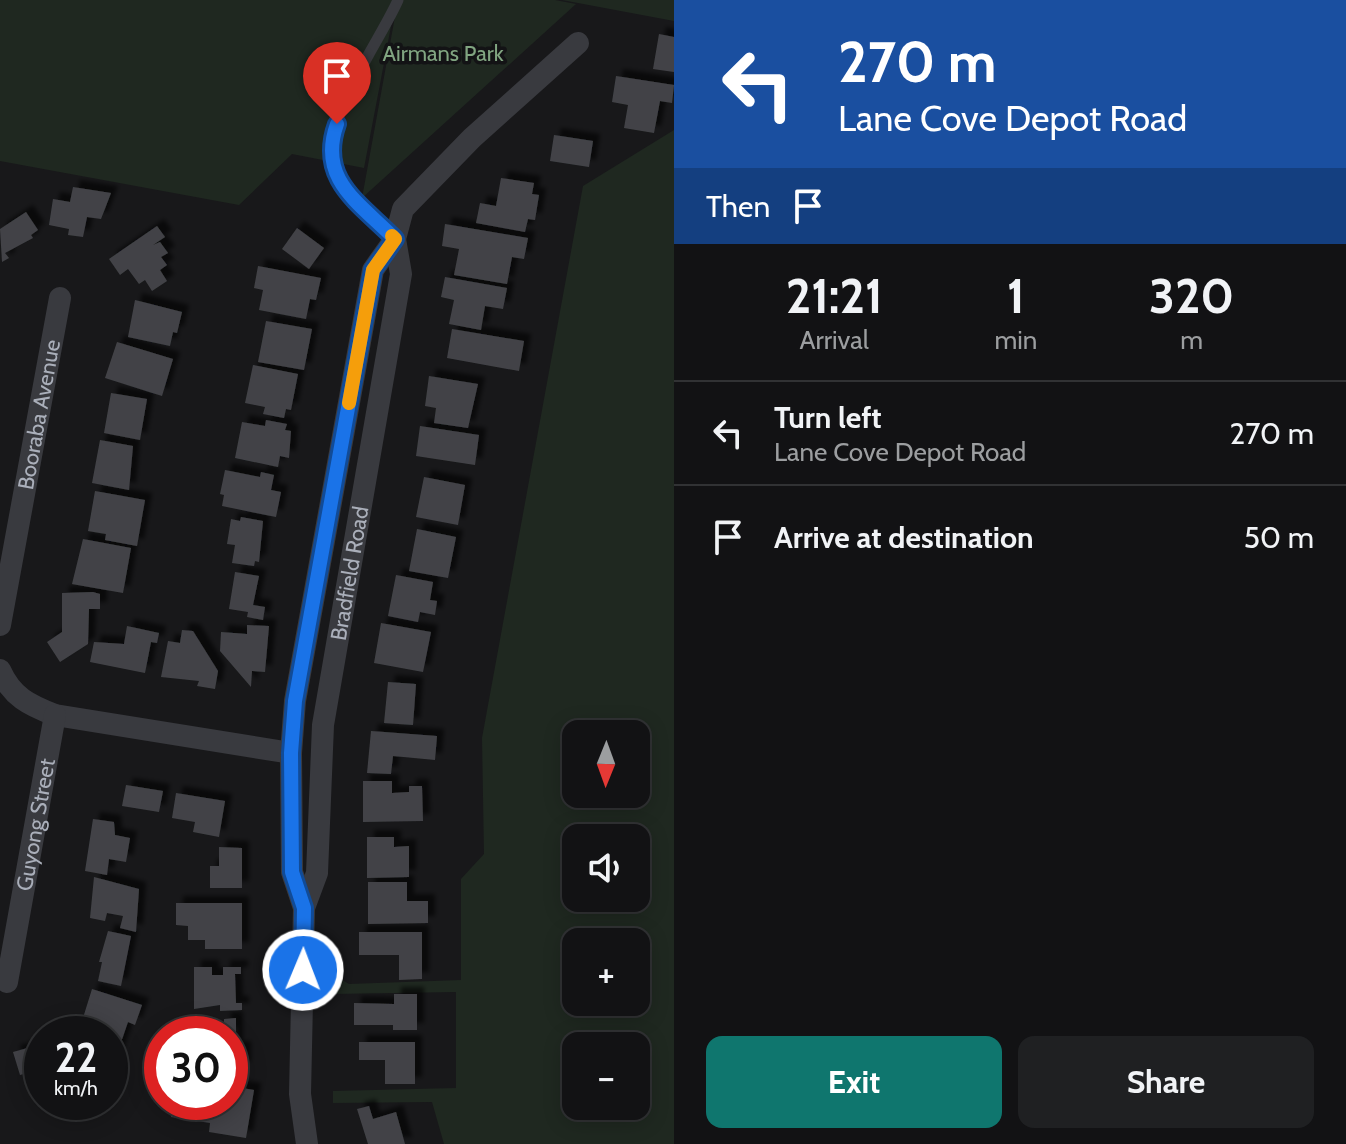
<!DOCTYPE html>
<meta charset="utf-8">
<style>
body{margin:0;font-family:Cabin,sans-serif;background:#1f2022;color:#f1f3f6;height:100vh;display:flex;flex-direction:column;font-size:30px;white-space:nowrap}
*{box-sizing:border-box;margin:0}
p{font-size:26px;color:#9c9ea0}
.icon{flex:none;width:44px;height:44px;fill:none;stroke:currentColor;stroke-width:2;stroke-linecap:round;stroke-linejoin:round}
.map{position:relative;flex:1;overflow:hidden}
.side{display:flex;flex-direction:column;background:#121214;width:672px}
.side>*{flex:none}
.hud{background:#1a4fa0;color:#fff;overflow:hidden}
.needle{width:52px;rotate:181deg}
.fabs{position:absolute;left:562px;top:720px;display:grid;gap:16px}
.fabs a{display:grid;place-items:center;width:88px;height:88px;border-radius:16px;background:#121214;box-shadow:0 4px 20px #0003,0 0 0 2px #313234;font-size:40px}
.speed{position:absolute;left:24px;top:1016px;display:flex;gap:16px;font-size:40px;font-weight:700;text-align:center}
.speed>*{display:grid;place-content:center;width:104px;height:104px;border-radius:50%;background:#121214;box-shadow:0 4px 20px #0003,0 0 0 2px #313234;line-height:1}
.speed small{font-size:20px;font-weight:400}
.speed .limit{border:12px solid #d22;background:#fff;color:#111}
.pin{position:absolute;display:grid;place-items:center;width:68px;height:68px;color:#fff;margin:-82px -34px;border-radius:50% 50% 50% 0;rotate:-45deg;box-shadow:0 0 8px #0007}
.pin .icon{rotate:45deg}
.me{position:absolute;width:88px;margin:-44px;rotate:1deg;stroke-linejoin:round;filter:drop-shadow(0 0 6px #0008)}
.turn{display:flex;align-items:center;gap:28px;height:168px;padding:0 32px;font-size:36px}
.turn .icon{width:104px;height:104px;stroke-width:2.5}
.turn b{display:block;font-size:56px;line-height:68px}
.then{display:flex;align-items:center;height:76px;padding:0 32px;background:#0003;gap:16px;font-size:30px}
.eta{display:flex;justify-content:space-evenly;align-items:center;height:136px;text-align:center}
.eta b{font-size:48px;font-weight:800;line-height:56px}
.action{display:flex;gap:16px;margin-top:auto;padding:16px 32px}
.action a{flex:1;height:92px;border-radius:16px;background:#0f766e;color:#fff;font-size:32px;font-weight:800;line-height:92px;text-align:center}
.action a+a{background:#1f2022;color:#f1f3f6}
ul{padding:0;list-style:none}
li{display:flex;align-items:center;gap:24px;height:104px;padding:0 32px;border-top:2px solid #313234}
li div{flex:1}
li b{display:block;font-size:30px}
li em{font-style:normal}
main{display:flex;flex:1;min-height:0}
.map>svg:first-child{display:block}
.green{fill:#1f2820;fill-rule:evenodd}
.building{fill:#424347;filter:url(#shadow)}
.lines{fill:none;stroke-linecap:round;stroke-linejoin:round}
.service{stroke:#393a3f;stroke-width:11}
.minor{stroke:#393a3f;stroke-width:22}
.route-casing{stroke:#114b97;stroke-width:20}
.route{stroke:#1a73e8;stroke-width:14}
.slow{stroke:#f59e0b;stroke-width:14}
.labels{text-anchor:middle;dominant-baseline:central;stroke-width:7;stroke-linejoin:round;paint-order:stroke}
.park-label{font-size:22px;fill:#81a581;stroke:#131315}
.street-label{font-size:22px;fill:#aaafba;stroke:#131315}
</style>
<main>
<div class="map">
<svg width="674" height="1144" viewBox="0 0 674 1144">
<defs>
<filter id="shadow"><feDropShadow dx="7" dy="-7" stdDeviation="2" flood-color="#0009"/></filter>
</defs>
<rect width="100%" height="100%" fill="#18181a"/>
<path class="green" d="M0,0H396L364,168L292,154L239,205L0,161Z
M398,0H555L576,4L362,198Z
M562,0H674V21Z
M674,130V1144H444L432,1102L333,1103V1091L456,1088V992L332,994V974L349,984L461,980V879L484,854L482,738L583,186ZM636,734V794H576V734ZM636,838V898H576V838ZM636,942V1002H576V942ZM636,1046V1106H576V1046Z"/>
<path class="building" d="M659,34L674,37V72L653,69Z
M616,76L674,85L672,103L660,101L654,133L624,128L628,105L612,102Z
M554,135L593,141L589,167L550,161Z
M501,178L534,183L532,194L539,195L535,220L528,219L525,232L476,223L480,203L496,206Z
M73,187L111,193L101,219L87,217L83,237L68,235L69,229L49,225L53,199L70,202Z
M26,212L38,230L31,235L33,238L5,253L9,258L2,262L0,229Z
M445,224L528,238L524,259L512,257L507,284L454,275L459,249L442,246Z
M157,226L165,237L153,245L160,242L168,253L161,257L167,265L160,270L167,281L152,291L145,280L139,284L128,269L120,275L109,259Z
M297,228L324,248L309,269L282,249Z
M258,266L321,278L316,300L310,299L306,319L259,310L263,290L254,288Z
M445,277L507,288L503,309L485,306L481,330L449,324L454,300L441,297Z
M135,300L182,312L177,333L173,332L170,346L128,337Z
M266,321L312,329L304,370L258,362Z
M452,329L524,341L519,371L447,358Z
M117,342L173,359L162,396L105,378Z
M253,365L298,374L291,410L286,409L284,418L263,414L265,407L245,403Z
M429,376L478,384L468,428L434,423L436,408L425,406Z
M111,393L147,399L140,440L104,433Z
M266,420L287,424L285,430L291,431L289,458L280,456L278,467L235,458L242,422L265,426Z
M420,426L479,435L475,465L416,456Z
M100,440L133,446L129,490L92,483Z
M225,470L260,477L261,472L274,475L271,490L281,492L276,517L222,506L224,495L220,494Z
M424,477L465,485L458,525L416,517Z
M95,491L145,500L137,546L105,540L106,534L88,531Z
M241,517L263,521L259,562L255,561L254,566L232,563L235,545L227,544L231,519L240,521Z
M417,529L456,537L448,578L409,571Z
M83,539L131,548L123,593L72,584Z
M235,572L259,576L253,605L265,607L263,620L247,617L248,612L229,609Z
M396,575L433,582L430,600L437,601L435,615L420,612L418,622L388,616Z
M93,592L100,594V609H89L88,644L60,662L47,642L62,632V593Z
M381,623L431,632L423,672L374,663Z
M247,625L269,626L265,672L252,671L251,687L220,651L221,632L247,634Z
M127,626L159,633L157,643L151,642L145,673L90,662L94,642L124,644Z
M182,630L193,631L218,671L215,689L197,686L199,681L161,677L168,641L180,643Z
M388,682L416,684L413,725L384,723Z
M371,731L437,736L435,760L393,756L391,774L367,773Z
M363,781H392V793L409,792V786H422L423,821L363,822Z
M126,785L163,791L159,812L122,806Z
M176,793L225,801L219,837L193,832L195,822L172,818Z
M93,819L114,822L115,835L130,838L126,862L109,859L107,875L85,871Z
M367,837H394V847L409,846V877L367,878Z
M219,847L242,848V888H210V866H219Z
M94,877L139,889L136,932L120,928L123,916L107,913L105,921L90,918Z
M368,882H407V901H428V923L368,924Z
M176,903H242V949H205V940H188V926L176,925Z
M108,931L131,936L121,986L98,981L102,962H99Z
M359,932H422V979L399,980V955H359Z
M194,967H212V975H223V967H241V974H235L236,1003H242V1010L220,1011V1005L194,1009Z
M92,989L142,1005L135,1025L128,1022L116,1057L110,1055V1034H78Z
M394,994H417V1030H393V1025H354V1003L394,1004Z
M236,1018V1048H244V1068H236V1077H230V1034H224V1019Z
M359,1042H415V1084H385V1060H359Z
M42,1044V1069L20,1075L13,1052Z
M230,1086L254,1090L246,1138L209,1132L210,1123L171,1117L174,1102H230Z
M369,1106L373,1119L396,1112L405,1144H368L357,1109Z"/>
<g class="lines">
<path class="service" d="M394,239C377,220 352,203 339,181C309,135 379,44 398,0"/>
<g class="minor">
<path id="s1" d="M0,625L60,298"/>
<path d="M0,670C12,697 29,705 55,715L291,753"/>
<path d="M304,908L292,872L291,753L295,701L373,270L395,239L403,209L472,138L578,43"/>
<path id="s2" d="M7,982L55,715"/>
<path id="s3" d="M307,1144L300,1094L304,908L317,873L323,725L401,274L395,239"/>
</g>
</g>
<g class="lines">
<defs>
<path id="route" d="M303,970L304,908L292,872L291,753L295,701L373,270L395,239C360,203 317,180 337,124"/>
</defs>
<use href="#route" class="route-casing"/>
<use href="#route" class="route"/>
<path class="slow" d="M349,403L373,270L395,239L392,236"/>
</g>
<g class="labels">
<g class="park-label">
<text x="443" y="53">Airmans Park</text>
</g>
<g class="street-label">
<text stroke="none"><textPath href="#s1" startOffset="214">Booraba Avenue</textPath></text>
<text stroke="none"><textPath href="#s3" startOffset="576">Bradfield Road</textPath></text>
<text stroke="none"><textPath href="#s2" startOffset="160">Guyong Street</textPath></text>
</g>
</g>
</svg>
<div class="fabs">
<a><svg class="needle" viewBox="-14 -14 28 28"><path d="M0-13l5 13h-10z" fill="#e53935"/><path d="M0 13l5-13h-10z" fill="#9c9ea0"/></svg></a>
<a><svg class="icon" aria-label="sound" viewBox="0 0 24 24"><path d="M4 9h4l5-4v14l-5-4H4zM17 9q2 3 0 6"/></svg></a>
<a>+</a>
<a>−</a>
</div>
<div class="speed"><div>22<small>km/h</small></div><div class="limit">30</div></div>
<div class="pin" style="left:337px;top:124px;background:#d93025"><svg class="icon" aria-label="arrive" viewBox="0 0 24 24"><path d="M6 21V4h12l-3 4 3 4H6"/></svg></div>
<svg class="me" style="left:303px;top:970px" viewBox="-20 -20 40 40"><circle r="17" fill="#1a73e8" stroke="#fff" stroke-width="3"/><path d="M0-11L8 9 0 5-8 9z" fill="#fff"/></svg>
</div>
<section class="side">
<div class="hud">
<div class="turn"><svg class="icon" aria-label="left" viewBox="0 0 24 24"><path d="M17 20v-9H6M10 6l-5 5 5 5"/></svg><div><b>270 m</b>Lane Cove Depot Road</div></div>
<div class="then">Then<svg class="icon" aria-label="arrive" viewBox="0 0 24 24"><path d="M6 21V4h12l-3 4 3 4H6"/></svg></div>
</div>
<div class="eta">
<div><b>21:21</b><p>Arrival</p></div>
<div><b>1</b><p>min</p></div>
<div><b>320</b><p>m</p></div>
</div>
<ul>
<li><svg class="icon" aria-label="left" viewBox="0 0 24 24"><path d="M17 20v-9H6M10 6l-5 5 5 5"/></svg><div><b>Turn left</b><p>Lane Cove Depot Road</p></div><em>270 m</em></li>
<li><svg class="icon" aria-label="arrive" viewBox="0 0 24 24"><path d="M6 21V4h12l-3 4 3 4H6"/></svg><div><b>Arrive at destination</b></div><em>50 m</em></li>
</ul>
<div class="action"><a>Exit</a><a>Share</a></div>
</section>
</main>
